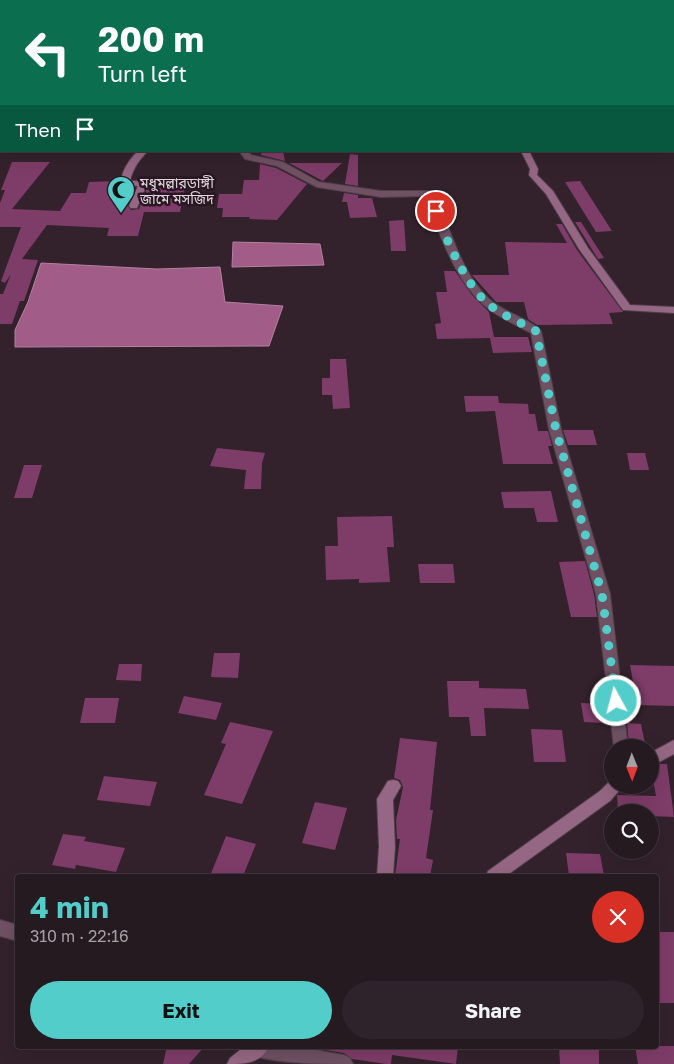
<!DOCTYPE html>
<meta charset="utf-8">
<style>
body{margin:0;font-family:"Golos Text","Noto Sans Bengali",sans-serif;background:#2e232a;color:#f1f3f6;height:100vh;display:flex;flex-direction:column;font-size:19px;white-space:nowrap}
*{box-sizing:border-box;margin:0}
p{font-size:16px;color:#a4a1a5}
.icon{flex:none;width:28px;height:28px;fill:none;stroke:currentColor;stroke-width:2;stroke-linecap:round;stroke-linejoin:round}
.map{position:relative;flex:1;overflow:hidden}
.drawer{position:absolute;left:15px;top:874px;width:644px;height:175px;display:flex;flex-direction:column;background:#261a21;border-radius:5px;box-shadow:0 5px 20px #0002,0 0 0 1px #42383f}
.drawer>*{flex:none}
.banner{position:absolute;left:0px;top:0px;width:675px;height:152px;box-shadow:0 5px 20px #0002,0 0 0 1px #42383f;background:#0b6e4f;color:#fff;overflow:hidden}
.needle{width:32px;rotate:179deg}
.buttons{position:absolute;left:604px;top:739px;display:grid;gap:10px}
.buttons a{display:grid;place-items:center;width:55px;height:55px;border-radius:50%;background:#261a21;box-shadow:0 5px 20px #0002,0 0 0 1px #42383f;font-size:25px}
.pin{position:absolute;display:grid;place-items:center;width:42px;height:42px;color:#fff;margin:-21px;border:2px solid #fff;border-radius:50%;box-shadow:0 1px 5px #0007}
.me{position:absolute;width:55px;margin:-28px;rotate:353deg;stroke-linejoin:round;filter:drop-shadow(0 0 4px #0008)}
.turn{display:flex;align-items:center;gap:18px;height:105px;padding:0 15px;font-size:22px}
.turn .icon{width:65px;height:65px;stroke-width:2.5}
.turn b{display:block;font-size:35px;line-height:42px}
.then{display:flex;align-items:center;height:48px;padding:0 15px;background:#0003;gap:10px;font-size:19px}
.round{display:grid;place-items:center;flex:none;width:52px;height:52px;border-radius:26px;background:#2e232a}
.overview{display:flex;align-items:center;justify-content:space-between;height:85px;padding:0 15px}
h1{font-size:30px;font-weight:700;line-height:38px;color:#53cdc9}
.cta{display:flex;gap:10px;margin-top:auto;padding:10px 15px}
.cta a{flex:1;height:58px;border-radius:30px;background:#53cdc9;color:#111;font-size:20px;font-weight:700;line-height:58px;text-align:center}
.cta a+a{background:#2e232a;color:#f1f3f6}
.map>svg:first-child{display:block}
.water{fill:#a15c88;stroke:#b480a1}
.building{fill:#7e3c68}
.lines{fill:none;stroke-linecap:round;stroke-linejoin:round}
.street-casing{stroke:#4f3f48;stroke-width:2}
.secondary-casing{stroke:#4f3f48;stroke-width:2}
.street{fill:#6f5163;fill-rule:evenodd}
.secondary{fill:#966784;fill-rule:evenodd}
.route{stroke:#53cdc9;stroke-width:9;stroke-dasharray:0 16.2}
.labels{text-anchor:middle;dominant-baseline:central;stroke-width:5;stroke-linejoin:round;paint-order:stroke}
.far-poi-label{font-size:14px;fill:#e0d5db;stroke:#291823;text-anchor:start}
</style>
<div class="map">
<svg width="674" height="1064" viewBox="0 0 674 1064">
<rect width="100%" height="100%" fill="#33222c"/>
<path class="water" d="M233,242L320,244L324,265L232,267Z
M41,263L157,269L220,267L225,302L283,306L269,346L15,347V330L28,302Z"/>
<path class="building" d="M262,151H283L285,161L261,155Z
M350,154L358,155V186L345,184Z
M12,162H50L12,209L60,211L71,193H86L89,182L120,181L122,187L135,188L127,205L131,210L139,209L148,185L182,186V188H185L180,212H144L138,236H107L109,228L47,225L22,259L38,260L24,301H20L12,324H0V294H3L11,274L5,283L1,281L21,227H0V203L5,190H1Z
M289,163H342L323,181Z
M260,164L276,168L307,184L277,220L249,219L250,217H222L223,208H217L219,194H242L244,180H259Z
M580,181L612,231L596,232L565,182Z
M344,193L358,195V198H372L377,217L350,218L347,202H342Z
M404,220L406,251H391L389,221Z
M575,222H581L604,258L598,259Z
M556,224H562L577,250L623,312L609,313L613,324L537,325L528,319L524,302H496L472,275H509L505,242L567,243Z
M444,271H455L472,295L489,312L494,337H528L532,352L493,353L490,338L437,339L435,324L441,323L436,292H447Z
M330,359H346L350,408L333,409L332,395H322V378H330Z
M464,396H498L499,403L528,404L529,414H535L538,431H548L552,446H548L553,464H503L495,411L466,412Z
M563,430H593L597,445H568Z
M217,448L265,453L262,463L261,489H244L246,470L210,466Z
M627,453H645L649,470H630Z
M24,465H42L32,498H14Z
M551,491L558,522H537L534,508H504L501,492Z
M392,516L394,547H387L390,582L359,583V579L326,580L325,546H338L337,517Z
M585,561L594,594L597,617H571L559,562Z
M418,564H453L455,583H420Z
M214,653H240L238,678L211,677Z
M119,664H142L141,681L116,680Z
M630,665L674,666V706L637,705Z
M447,681H479V688L526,689L529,709L484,708L486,736H471L469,717H449Z
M184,696L222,703L216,720L178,713Z
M85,698H119L115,723H80Z
M581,703L601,704L604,723L584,722Z
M230,722L273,731L242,804L204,795L226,744L221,743Z
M627,723L641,724L645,744H629Z
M531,729L562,730L566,762H534Z
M400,738L437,742L430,810H433L426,858L433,860L430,876H395L400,839H397L396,820L403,787L400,780L394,778Z
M660,764H667L674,817L650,816V812H618L617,795L656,796L651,769Z
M104,776L157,782L150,806L97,800Z
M315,802L347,808L335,850L302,843Z
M63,834L86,837L84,841L125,848L116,872L76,865L75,869L52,865Z
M226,836L256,844L243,876H210Z
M566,853L600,854L604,876H569Z
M656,932H674V1003H656Z
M167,1046H205L189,1064H163Z
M325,1046H458L456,1064L392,1055L391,1064H386L352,1059L344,1053L325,1050Z
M559,1046H599V1064H560Z
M635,1046H674V1064H638Z"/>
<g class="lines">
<defs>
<path id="street" d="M239,151H248L251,155L283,162L319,182L381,191H432C452,227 458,270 489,299C504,313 529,318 541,331L561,429L610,594L628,748H614L596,594L549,429L531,333C515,324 497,317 484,305C454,279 439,232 425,196L381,197L317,187L277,166L245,159Z
M0,920L18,925V941L0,936Z
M248,1046H292L344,1055L350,1058L353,1064C320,1064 281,1064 250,1055L247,1049Z"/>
<path id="secondary" d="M0,104H1V108H0Z
M148,151C139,160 133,168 130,181H143L147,184L137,208H131L129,206L138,186L122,185C119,174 129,160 137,152Z
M521,151H532L530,153L538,169L537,175L553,191L588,248L630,305L674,307V313L623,310L579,249L546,194L529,175L530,169Z
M674,740V754L650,767V753Z
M393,780L398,781L401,786L393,800L395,847L393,876H377L379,847L377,799L388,781Z
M611,780H612V785H624L610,801L506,876H486L488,871L600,791Z
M245,1046H269C261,1064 244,1064 227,1064L230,1058Z"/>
</defs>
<use href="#street" class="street-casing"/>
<use href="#secondary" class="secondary-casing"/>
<use href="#street" class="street"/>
<use href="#secondary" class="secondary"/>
</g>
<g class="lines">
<path class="route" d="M436,211C444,236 466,284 486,302C499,314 520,322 536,331L556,430L602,594L616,701"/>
</g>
<defs>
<symbol id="mosque-pin" viewBox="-11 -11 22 30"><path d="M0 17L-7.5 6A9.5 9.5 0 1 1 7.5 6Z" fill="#53cdc9" stroke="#291823"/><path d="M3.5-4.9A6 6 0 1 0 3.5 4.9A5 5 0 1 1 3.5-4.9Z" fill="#111"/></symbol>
</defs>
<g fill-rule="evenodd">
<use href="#mosque-pin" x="105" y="174" width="32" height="43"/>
</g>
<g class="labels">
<g class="far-poi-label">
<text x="140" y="182">মধুমল্লারডাঙ্গী<tspan x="140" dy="16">জামে মসজিদ</tspan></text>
</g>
</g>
</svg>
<div class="buttons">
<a><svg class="needle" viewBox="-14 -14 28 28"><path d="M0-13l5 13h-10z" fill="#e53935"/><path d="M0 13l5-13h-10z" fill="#a4a1a5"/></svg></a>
<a><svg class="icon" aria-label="search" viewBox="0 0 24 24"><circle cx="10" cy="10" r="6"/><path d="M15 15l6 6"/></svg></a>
</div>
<div class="pin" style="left:436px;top:211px;background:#d93025"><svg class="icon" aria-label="arrive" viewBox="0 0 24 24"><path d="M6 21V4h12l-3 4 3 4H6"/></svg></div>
<svg class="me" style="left:616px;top:701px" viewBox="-20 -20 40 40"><circle r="17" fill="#53cdc9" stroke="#fff" stroke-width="3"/><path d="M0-11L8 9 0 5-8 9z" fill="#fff"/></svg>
<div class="banner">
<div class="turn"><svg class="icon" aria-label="left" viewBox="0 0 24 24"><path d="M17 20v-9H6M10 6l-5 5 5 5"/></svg><div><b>200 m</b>Turn left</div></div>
<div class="then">Then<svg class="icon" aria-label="arrive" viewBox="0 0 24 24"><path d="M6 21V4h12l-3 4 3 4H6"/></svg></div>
</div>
<section class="drawer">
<div class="overview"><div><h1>4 min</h1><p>310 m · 22:16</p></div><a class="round" style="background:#d93025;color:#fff"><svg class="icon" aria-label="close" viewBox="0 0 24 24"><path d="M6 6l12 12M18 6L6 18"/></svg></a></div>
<div class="cta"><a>Exit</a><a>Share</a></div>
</section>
</div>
